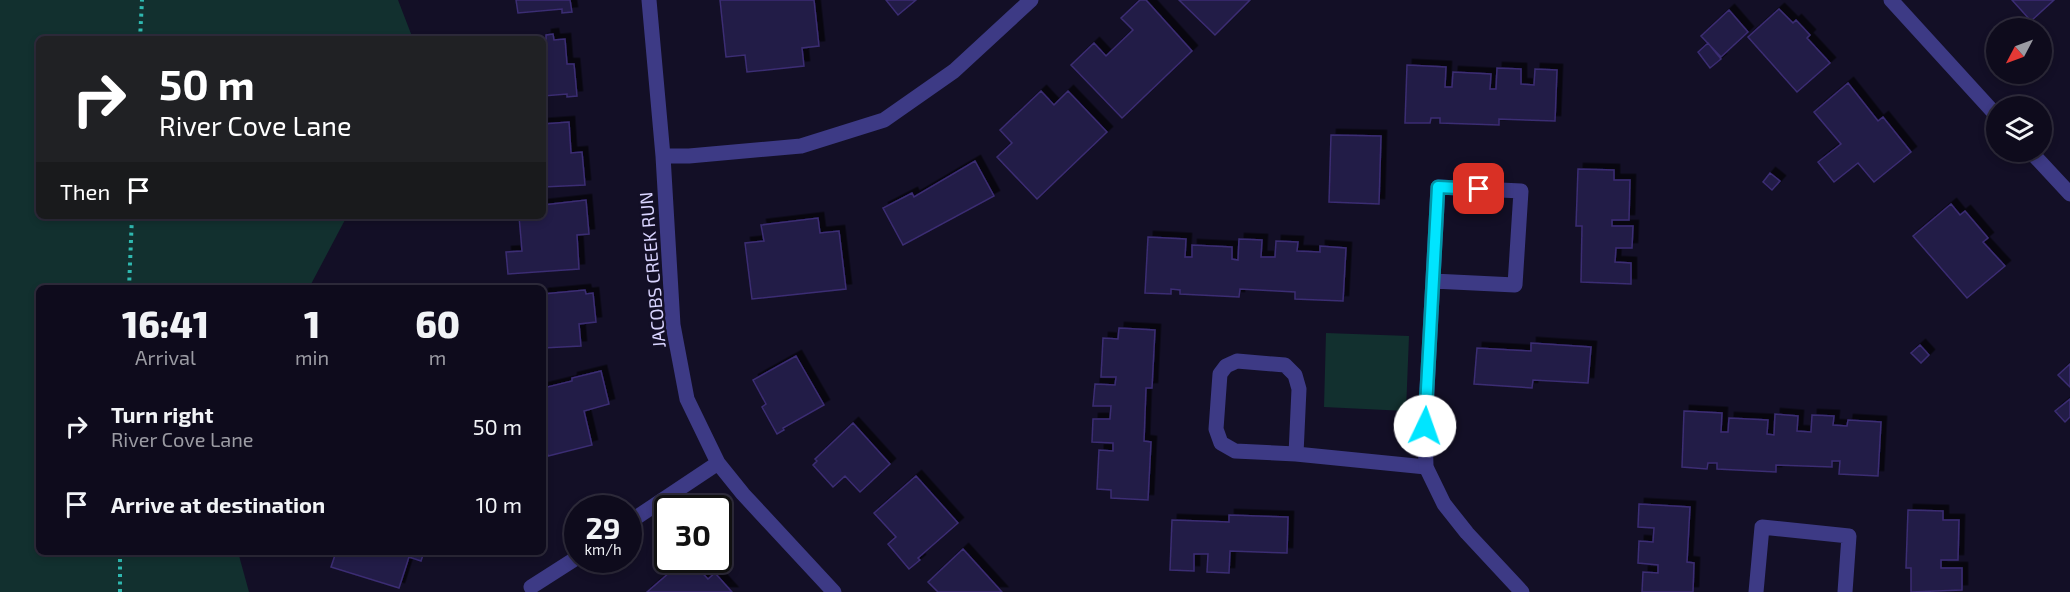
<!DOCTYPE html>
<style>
body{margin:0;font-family:"Exo 2",sans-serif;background:#1c1929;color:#f1f3f6;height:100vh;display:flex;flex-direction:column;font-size:22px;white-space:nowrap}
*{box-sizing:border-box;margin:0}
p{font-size:20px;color:#9b9ba3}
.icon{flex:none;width:33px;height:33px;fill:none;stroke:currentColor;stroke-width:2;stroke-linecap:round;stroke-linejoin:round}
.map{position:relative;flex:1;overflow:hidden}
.sheet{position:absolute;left:36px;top:285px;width:510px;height:270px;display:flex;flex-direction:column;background:#0e0b1c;border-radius:9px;box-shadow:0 3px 9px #0003,0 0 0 2px #2e2b3b}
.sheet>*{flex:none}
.guide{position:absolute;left:36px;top:36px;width:510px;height:183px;border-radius:9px;box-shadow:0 3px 9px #0003,0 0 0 2px #2e2b3b;background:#202124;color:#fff;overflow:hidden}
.needle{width:39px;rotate:229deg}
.buttons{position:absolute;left:1986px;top:18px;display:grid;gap:12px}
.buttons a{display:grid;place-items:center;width:66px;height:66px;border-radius:50%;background:#0e0b1c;box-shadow:0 3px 9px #0003,0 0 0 2px #2e2b3b;font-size:30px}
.speed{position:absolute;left:564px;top:495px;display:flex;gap:12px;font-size:30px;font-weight:700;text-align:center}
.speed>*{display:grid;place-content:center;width:78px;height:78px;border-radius:50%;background:#0e0b1c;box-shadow:0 3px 9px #0003,0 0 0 2px #2e2b3b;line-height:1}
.speed small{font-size:15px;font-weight:400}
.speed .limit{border:3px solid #111;border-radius:9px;background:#fff;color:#111}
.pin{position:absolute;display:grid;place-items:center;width:51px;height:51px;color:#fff;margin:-26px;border-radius:12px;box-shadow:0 3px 9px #0006}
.me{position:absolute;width:66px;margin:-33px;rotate:3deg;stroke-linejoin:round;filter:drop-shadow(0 0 4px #0008)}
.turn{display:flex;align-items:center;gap:21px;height:126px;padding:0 24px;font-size:27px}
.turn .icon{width:78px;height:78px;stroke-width:2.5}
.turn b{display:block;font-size:42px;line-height:51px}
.then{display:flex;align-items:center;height:57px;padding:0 24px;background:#0003;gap:12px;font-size:22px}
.eta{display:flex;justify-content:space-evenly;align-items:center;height:102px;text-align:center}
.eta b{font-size:36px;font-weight:800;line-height:42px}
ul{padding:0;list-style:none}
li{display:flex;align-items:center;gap:18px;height:78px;padding:0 24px}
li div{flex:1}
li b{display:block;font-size:22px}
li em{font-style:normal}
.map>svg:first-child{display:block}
.green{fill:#12302f}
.building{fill:#241b47;stroke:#3b2d73;stroke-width:1.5;filter:url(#shadow)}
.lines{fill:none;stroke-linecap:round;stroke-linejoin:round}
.path{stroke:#2fb8b0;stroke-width:4;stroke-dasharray:3 4.5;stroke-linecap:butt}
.lane{stroke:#3d3a85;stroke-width:15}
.street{stroke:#3d3a85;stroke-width:15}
.route-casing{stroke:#0095a6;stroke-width:15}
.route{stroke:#00e5ff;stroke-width:10}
.labels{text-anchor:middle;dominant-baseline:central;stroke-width:4.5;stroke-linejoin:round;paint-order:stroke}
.street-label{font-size:18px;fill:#d9d4ff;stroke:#130f26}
</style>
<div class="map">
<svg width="2070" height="592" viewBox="0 0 2070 592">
<defs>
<filter id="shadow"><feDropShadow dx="5.5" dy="-5.5" stdDeviation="0" flood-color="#0009"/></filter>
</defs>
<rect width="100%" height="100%" fill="#130f26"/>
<path class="green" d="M0,0H398L413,39H39V216H347L309,288H39V552H238L249,592H0Z
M1326,333L1409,336L1406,411L1324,407Z"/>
<path class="building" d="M516,0H570L572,12L562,13V9L518,13Z
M720,0H814L819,46L802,48L804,66L747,72L745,55L726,57Z
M886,0H916L898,15Z
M1140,0H1146L1192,51L1122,118L1071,65L1094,43L1106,56L1133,30L1121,18Z
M1179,0H1250L1215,35Z
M2012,0H2054L2031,21Z
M1779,9L1793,23L1796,20L1810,35L1807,38L1830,63L1797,92L1748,37Z
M1729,10L1748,32L1721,57L1701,36Z
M553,34L554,40L565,39L567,64H574L577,96L567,97V94L543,96V39H546V35Z
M1708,43L1721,59L1710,68L1698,52Z
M1407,65L1446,67L1445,87H1452L1453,72L1491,74L1490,89H1496L1497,68L1521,69V84L1534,85L1535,69L1557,70L1555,121L1499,119V125L1440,123V118H1431L1430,123H1405Z
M1848,83L1878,121L1883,117L1911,152L1874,182L1858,163L1834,182L1818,162L1841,144L1814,112Z
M1041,91L1054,105L1068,91L1107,132L1037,199L997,157L1012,143L1000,130Z
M569,122L571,153L582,152L585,185L543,187V124Z
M1331,135L1381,136L1379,204L1329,202Z
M975,161L994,196L903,245L883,208L912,193L914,197Z
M1578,169L1614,170V180H1630L1629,220H1612V226H1633L1632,248H1616L1615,262L1631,263V284L1581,282L1582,226H1576Z
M1770,173L1780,181L1772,190L1763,182Z
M586,200L589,234L577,235L579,269L508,274L506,252L522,251L519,216H543V205Z
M1951,204L1960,215L1965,211L1988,238L1983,242L2005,266L1967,298L1913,236Z
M818,218L820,233L839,231L846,289L752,299L745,243L764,241L761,225Z
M1148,237L1186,239L1185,257H1192V245L1232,247V259L1238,260L1239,239L1262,240L1261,257H1275L1276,241L1298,242L1297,251L1320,252V246L1346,248L1343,301L1295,299V292L1240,289L1239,297L1180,294V290L1171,289V294L1145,293Z
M585,290L586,294L593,293L596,322L579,324L581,346L543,348V294Z
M1119,328L1155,330L1152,388H1146L1144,441L1151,442L1148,500L1111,498V490L1097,489L1099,450L1113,451V443L1092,442L1093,419H1110L1111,406H1093L1095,384L1115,385L1116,377H1101L1103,338L1118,339Z
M1531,343L1591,347L1588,383L1533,380L1532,388L1474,384L1477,348L1531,351Z
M1920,345L1929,355L1921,363L1911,353Z
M796,356L824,405L783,428L784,430L777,434L762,407L766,404L753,380Z
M2070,364V387L2058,375Z
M601,371L609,404L584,411L592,445L548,456L543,436V388L572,381V378Z
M2070,399V417L2065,422L2055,411Z
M1684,411L1722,413L1721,432H1728L1729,418L1768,420L1767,434L1774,435L1775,414L1798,416L1797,431L1811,432L1812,415L1834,416L1833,425L1847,426L1848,420L1881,422L1878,476L1839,474L1840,461H1832V467L1776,465V472L1717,469V463H1708L1707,469L1682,467Z
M853,423L890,464L860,492L845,476L833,487L813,465L817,461L815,459Z
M916,476L958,523L918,558L920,560L909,569L888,544L896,537L874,513Z
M1639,504L1690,507L1687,562L1694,563L1693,592H1642L1643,572L1658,573V565L1638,563L1639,541L1653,542L1654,528L1638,527Z
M1908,510L1943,511V520H1959L1958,560H1941V568H1962V590L1911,592V568H1906Z
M1229,515L1288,517L1287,553L1230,551L1229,573L1207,572L1208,554H1194V571L1170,570L1172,520L1229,522Z
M963,549L1002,592H938L928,582Z
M336,552H424L421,561L409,557L399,588L331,567Z
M684,560H690L708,579L715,573L732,592H647Z"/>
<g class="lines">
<path class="path" d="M140,39L142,0
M129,288L132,216
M120,592V552"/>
<path class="lane" d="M1296,454L1299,389L1295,375L1285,365L1237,361L1226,366L1220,374L1216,429L1221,443L1235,451L1296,454L1426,467
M1756,592L1762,527L1849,536L1845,592"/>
<path class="street" d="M649,0L663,156L673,325L687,399L718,463L743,494L834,592
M1891,0L1996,115
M2031,152L2070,194
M663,156H689L801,146L884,120L954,71L1031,0
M1433,281L1515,285L1521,191L1438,187L1425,426L1426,467L1444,504L1467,533L1522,592
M628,523L718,463
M531,587L578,557"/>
</g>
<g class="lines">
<defs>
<path id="route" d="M1425,426L1438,187L1479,189"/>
</defs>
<use href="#route" class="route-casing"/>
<use href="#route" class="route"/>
</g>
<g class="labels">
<g class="street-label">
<text transform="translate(652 270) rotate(-95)">JACOBS CREEK RUN</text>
</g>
</g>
</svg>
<div class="buttons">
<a><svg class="needle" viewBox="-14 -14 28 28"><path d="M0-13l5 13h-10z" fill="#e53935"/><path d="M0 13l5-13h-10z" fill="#9b9ba3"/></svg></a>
<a><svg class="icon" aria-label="layers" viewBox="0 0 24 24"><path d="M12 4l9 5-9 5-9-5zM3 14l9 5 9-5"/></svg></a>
</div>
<div class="speed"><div>29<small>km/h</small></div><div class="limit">30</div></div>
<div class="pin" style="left:1479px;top:189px;background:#d93025"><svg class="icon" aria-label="arrive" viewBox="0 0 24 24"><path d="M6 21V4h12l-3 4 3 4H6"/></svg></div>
<svg class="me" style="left:1425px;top:426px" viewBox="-20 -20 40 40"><circle r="19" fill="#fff"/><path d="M0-13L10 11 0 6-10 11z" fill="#00e5ff"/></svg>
<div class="guide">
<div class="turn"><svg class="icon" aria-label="right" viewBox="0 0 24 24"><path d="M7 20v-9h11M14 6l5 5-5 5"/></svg><div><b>50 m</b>River Cove Lane</div></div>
<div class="then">Then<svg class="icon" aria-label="arrive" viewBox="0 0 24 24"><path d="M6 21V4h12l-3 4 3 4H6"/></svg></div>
</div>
<section class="sheet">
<div class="eta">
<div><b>16:41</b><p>Arrival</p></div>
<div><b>1</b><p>min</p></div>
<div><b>60</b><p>m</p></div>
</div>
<ul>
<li><svg class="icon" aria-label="right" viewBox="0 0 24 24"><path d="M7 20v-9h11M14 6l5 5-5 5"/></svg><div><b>Turn right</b><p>River Cove Lane</p></div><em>50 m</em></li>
<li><svg class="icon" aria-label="arrive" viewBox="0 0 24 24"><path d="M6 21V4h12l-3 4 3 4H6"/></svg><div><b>Arrive at destination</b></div><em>10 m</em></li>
</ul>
</section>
</div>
